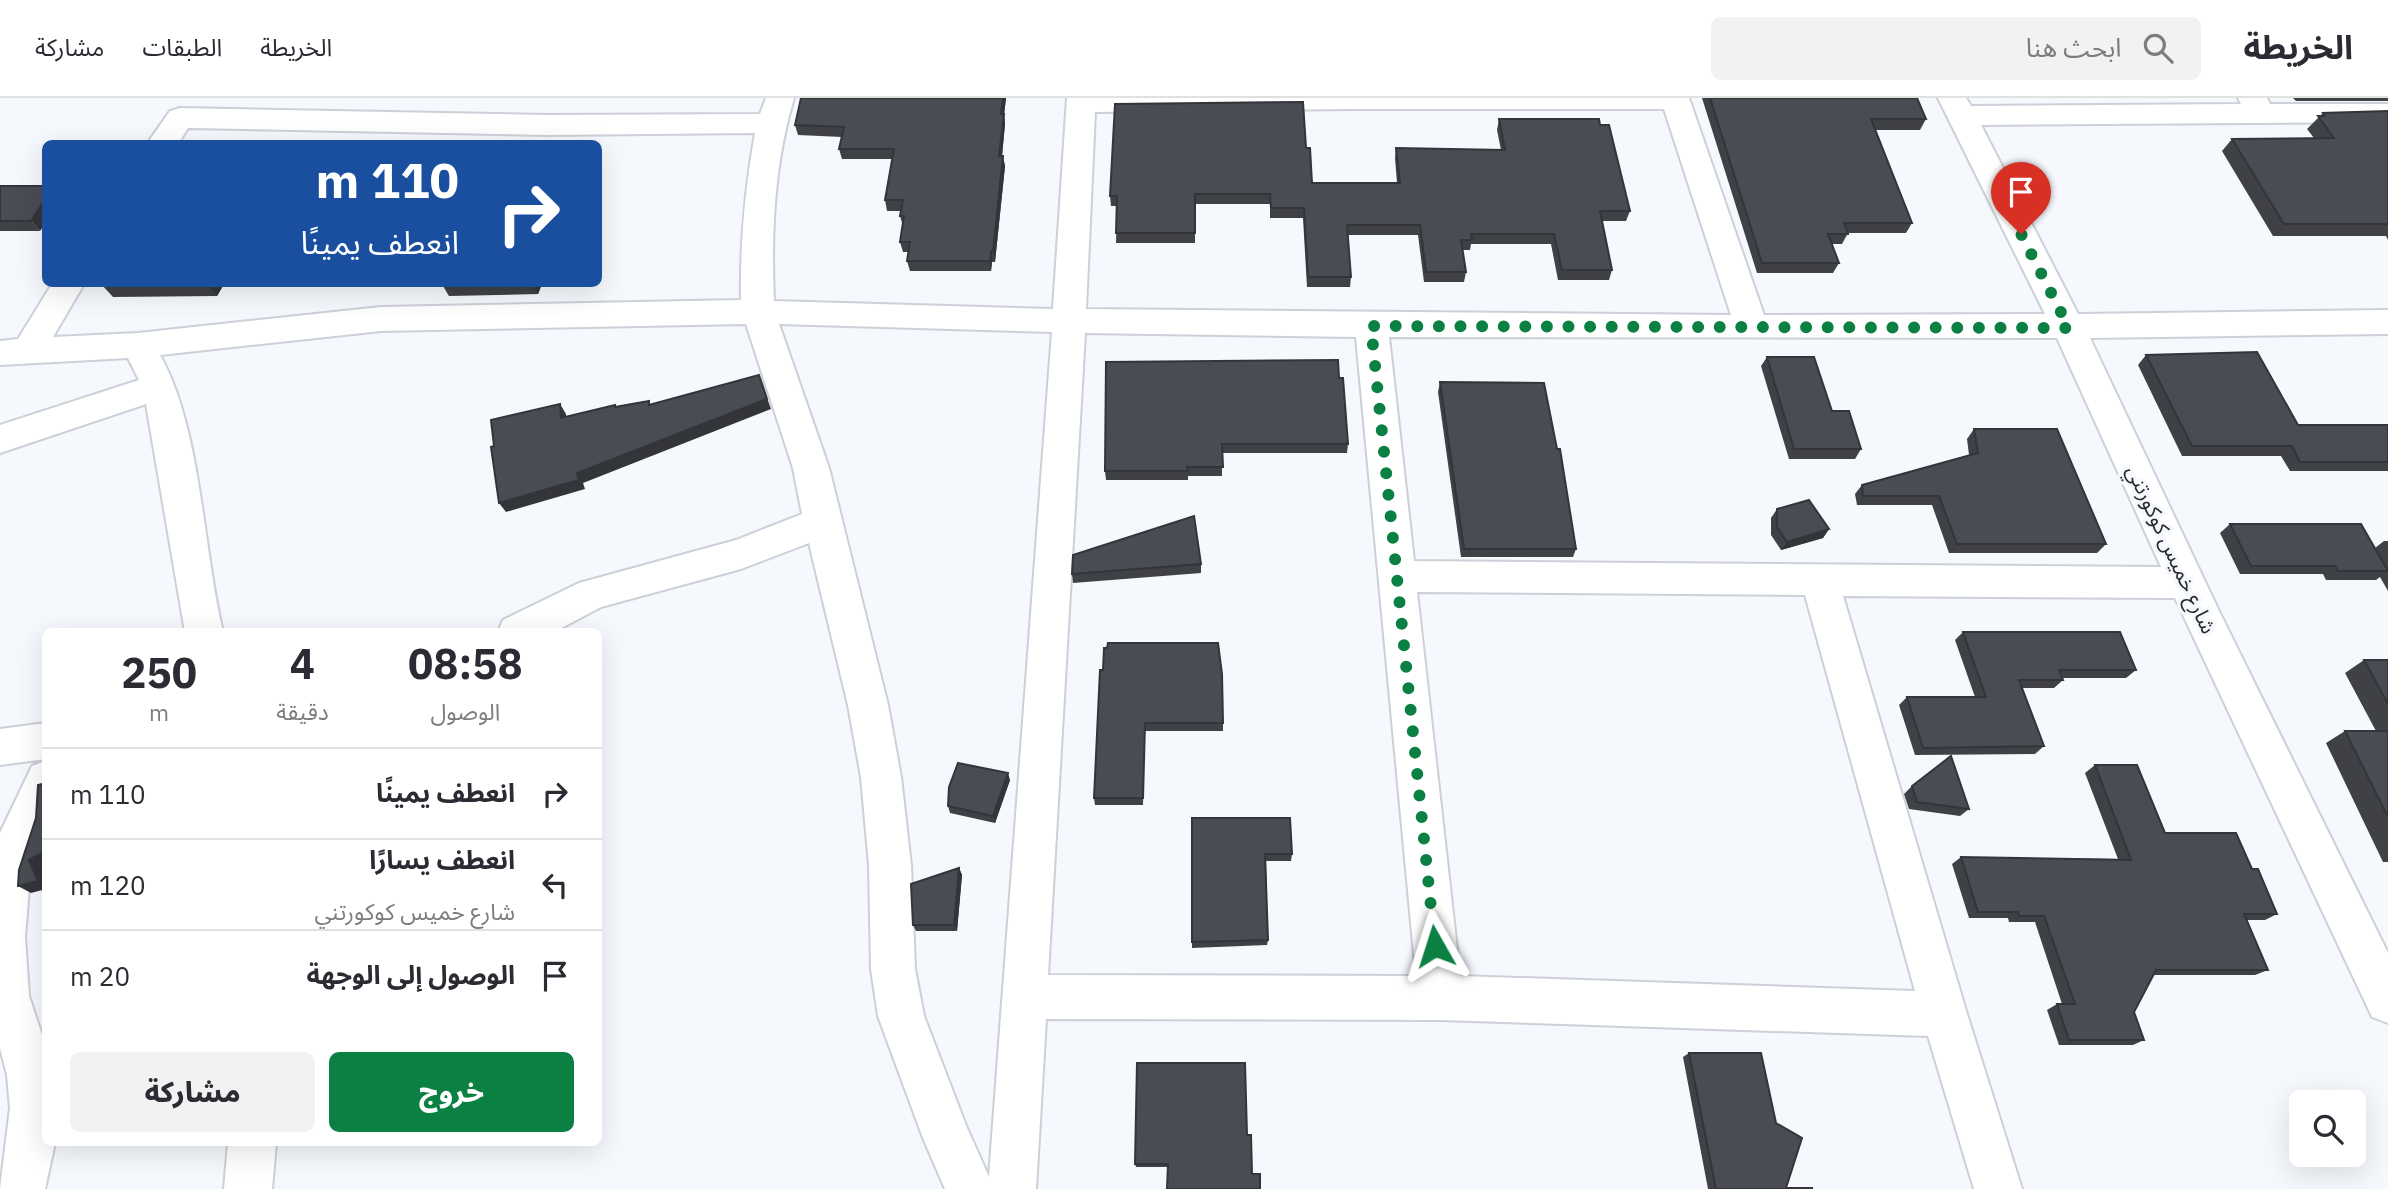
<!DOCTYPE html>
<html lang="ar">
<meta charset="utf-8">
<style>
body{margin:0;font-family:"IBM Plex Sans","Noto Sans Arabic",sans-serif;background:#f2f2f3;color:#2b2b33;direction:rtl;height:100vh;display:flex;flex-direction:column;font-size:26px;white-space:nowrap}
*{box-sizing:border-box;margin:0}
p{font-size:23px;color:#7c7c81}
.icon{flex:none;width:38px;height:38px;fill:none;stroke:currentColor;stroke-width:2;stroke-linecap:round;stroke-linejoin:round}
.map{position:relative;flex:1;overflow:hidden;direction:ltr}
.details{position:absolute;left:42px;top:530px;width:560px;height:518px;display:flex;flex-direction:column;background:#fff;border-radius:10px;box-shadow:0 7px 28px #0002;direction:rtl}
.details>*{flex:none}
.banner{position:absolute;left:42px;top:42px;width:560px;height:147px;border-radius:10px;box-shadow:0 7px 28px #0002;direction:rtl;background:#1a4fa0;color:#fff;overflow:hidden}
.buttons{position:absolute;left:2289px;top:992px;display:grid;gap:14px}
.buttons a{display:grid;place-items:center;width:77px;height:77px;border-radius:10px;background:#fff;box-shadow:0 7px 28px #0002;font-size:35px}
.pin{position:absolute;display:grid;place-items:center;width:60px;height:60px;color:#fff;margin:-72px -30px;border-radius:50% 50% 50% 0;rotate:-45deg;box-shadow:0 0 7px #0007}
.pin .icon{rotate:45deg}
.me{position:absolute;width:77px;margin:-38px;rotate:354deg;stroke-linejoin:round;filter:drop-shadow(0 0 5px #0008)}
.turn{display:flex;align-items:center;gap:24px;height:147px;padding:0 28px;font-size:32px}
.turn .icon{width:91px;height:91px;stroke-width:2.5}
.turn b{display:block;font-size:49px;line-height:60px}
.eta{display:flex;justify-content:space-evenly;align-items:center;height:119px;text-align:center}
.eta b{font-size:42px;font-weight:800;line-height:49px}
.primary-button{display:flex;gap:14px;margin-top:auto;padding:14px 28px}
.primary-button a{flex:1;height:80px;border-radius:10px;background:#0b8043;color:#fff;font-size:28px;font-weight:800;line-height:80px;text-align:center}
.primary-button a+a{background:#f2f2f3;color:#2b2b33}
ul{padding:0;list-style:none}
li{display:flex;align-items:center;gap:21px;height:91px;padding:0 28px;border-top:2px solid #e1e1e2}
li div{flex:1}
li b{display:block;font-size:26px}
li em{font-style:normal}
header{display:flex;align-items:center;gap:42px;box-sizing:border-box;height:98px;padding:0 35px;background:#fff;border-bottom:2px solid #e1e1e2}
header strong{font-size:33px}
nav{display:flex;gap:38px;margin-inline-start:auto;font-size:24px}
.search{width:490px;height:63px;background:#f2f2f3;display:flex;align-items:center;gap:18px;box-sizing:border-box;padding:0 24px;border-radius:10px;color:#7c7c81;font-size:26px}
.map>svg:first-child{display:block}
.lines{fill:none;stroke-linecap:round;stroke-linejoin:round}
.minor-casing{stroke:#ccd0d8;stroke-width:4}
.minor{fill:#fff;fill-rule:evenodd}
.wall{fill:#3f4147}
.shaded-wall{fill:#33353a}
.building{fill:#494c53;stroke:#33353a;stroke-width:2}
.route{stroke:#0b8043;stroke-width:12;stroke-dasharray:0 21.6}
.labels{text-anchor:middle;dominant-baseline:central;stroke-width:7;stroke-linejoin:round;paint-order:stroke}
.street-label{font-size:21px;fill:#292a2d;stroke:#f5f8fd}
</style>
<header>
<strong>الخريطة</strong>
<div class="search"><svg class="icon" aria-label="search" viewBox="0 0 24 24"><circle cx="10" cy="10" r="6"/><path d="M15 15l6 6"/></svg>ابحث هنا</div>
<nav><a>الخريطة</a><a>الطبقات</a><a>مشاركة</a></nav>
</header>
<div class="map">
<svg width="2388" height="1091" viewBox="0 0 2388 1091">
<rect width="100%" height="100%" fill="#f5f8fd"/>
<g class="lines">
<defs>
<path id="minor" d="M766,0H794C774,66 771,134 774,203L1053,211L1067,0H1689L1764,217L2045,216L1938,0H1966L1971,8L2241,6L2238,0H2267L2270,6H2388V24L1981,27L2078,216L2388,212V236L2090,240L2219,513L2388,855V925L2372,919L2175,500L1843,498L1967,916L2022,1091H1974L1928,938L1440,922L1046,921L1036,1091H945L923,1040L878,918L871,871L869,767L861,679L848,607L809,445L741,471L601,509L554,534H498L503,522L579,485L736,442L802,416L793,370L746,226L381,233L160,257C202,333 202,447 223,534H185L146,306L0,355V327L139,282L128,260L0,267V243L18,241L52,186H84L53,239L138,235L381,209L741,202C740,145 745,91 755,35L548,37L188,30L178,46H147L170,13L180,10L548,17L760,16ZM1348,11H1664L1731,217L1086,211L1095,14ZM779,226L1052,234L989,1079L967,1030L924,918L915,871L911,767L901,679L888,607L829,370ZM1085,235L1356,239L1416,878L1048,877ZM1389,239L2057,240L2161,469L1414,463ZM1417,494L1805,497L1915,893L1460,878Z
M46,625V661L0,667V631Z
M46,663V726L30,778L25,839L29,898L46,949V1045H55L45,1091H0L10,1010L7,977L0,950V735L32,668Z
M228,1045H276L272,1091H224Z"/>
</defs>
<use href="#minor" class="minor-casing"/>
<use href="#minor" class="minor"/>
</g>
<path class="wall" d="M801,0H1006L1004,16L1005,26L1002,58L1005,68L995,164H992L991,173H910L907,163L908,154H903L900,144L903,128L900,118L901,113H887L885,102L892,61H842L839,51L842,39L798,37L795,27Z
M1702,0H1917L1926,21L1920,32H1875L1912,125L1906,135H1848L1842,146H1832L1839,165L1833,175H1757Z
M2293,0H2388V3H2296Z
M2388,13V142L2386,138H2273L2222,53L2232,41L2314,40L2307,31L2323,15Z
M1499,21L1600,27L1630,113L1626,123H1602L1612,172L1609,182H1558L1551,146H1471L1470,152H1463L1466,174L1464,184H1424L1418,137H1347L1351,179L1350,189H1307L1303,120H1270V106H1195V145H1116L1117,108H1111L1110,98L1306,50L1312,85H1397L1395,60L1396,50L1501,52L1497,32Z
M0,88L40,133H0Z
M101,186H224L217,198L113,199Z
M542,186L538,196L449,198L443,188Z
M2146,257L2298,327H2388V373H2290L2281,358H2182L2138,267Z
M1767,259L1832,313L1861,351L1855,361H1789L1761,268Z
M1339,280L1348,346L1347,355H1222V378H1188V382H1106L1105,373Z
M1440,284L1557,351L1576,451L1573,459H1461L1438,294Z
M1974,331L2106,446L2097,455H1949L1932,407H1857L1855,396L1862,387L1969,357L1967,341Z
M1777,411L1829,431L1823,440L1781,452L1771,437V420Z
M2230,426L2375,450L2384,443H2388V493L2380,479L2376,482H2326L2323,476H2240L2220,435Z
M1201,466V475L1073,485L1072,476Z
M1963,534L2136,572L2126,580H2062L2063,582L2054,590H2022L2044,648L2035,656L1915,657L1899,607L1907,599H1975L1955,542Z
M2364,562H2388V764H2383L2326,645L2345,633H2376L2345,575Z
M1100,572L1223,625V633H1145L1143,707H1095L1094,700Z
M2095,667L2165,735L2252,771L2277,816L2265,822H2247L2268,872L2255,877H2153L2134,914L2144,942L2133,947H2059L2047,912L2057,906H2062L2035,824H2009L2008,820H1969L1952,766L1961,759L2118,761L2085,675Z
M1010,682L995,725L950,715L948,708Z
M1912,688L1969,711L1960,718L1909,711L1904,696Z
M1192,720L1292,756L1291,763H1266L1268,842L1267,847L1192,850Z
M959,770L962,777L957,833H916L913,827Z
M1689,955L1786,1090L1812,1091H1708L1683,959Z
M1247,1037L1252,1076L1260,1091L1168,1069H1136L1135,1066Z"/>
<path class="shaded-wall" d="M1003,0H1006L1003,26L1001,16Z
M1004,16L1005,26L1001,68L999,58Z
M1003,58L1005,68L995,164L993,153Z
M46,100V125L40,133L31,123Z
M991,153L992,164L991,173L990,163Z
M207,186H224L217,198Z
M532,186H542L538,196Z
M759,277L771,311L583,385L585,391L506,414L499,405L577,375Z
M560,306L566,316L567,330L561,320Z
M1829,431L1823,440L1781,452L1787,444Z
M1008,675L1010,682L995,725L993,718Z
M46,753V767L42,768L46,776V791L31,795L18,788L29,762Z
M959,770L962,777L957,833L954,827Z"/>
<path class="building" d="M801,0H1003L1001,16H1004L999,58H1003L993,153H991L990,163H907L910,144H900L904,118H900L903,102H885L894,51H839L844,29L795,27Z
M1710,0H1917L1926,21H1871L1912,125H1844L1848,136H1828L1839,165H1762Z
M1303,4L1306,50H1310L1312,85H1400L1396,50L1505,52L1499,21H1599L1600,27H1609L1630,113H1600L1612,172H1562L1554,136H1471L1472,142H1461L1466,174H1426L1420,127H1347L1351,179H1308L1304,110H1271L1270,96H1195V135H1116L1117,98H1110L1115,6Z
M2388,13V126H2284L2232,41L2334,40L2318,18H2325L2323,15Z
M0,88H46V100L31,123H0Z
M444,186H533L443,188Z
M2257,254L2298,327H2388V364H2300L2292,348H2192L2146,257Z
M1767,259H1814L1832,313H1849L1861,351H1794Z
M1338,262L1339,280H1343L1348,346H1222L1223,369H1187L1188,373H1105L1106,264Z
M759,277L767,301L577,375L579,382L499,405L491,349L494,348L491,322L560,306L561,320L615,307V309L649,303V307Z
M1440,284L1544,285L1557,351H1560L1576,451H1464Z
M1974,331H2057L2106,446H1957L1939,398H1863L1862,387L1978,355Z
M1809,402L1829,431L1787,444L1777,429V411Z
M1194,418L1201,466L1072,476L1073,457Z
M2230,426H2361L2388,473H2338L2335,468H2251Z
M1963,534H2120L2136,572H2059L2063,582H2019L2044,648L1923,650L1907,599H1986Z
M1108,545H1218L1222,576L1223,625H1145L1143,700H1094L1100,572H1103L1104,550H1107Z
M2364,562H2388V606Z
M2345,633H2388V719Z
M1951,658L1969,711L1917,704L1912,688Z
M958,665L1008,675L993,718L948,708L949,689Z
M2095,667H2137L2165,735H2236L2252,771H2258L2277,816H2244L2268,872H2156L2134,914L2144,942H2069L2057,906H2075L2044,818H2019L2018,814H1978L1961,759L2131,762Z
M46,685V753L29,762L38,783L18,788L19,772L36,720L38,687Z
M1192,720H1290L1292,756H1265L1268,842L1192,844Z
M959,770L954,827H913L911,786Z
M1689,955H1761L1776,1025L1802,1040L1786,1090H1812V1091H1716Z
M1137,965H1245L1247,1037H1251L1252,1076H1260V1091H1167L1168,1066H1135Z"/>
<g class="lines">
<path class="route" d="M1435,848L1371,228L2069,230L2021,136"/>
</g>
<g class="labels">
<g class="street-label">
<text transform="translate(2172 451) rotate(65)">شارع خميس كوكورتني</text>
</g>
</g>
</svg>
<div class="buttons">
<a><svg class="icon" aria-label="search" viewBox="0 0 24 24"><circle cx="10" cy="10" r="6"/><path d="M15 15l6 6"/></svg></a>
</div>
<div class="pin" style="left:2021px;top:136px;background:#d93025"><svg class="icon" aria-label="arrive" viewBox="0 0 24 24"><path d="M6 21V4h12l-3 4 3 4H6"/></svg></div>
<svg class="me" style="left:1435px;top:848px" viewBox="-20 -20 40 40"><path d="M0-17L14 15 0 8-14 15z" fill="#0b8043" stroke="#fff" stroke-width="4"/></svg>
<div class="banner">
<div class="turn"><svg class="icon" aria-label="right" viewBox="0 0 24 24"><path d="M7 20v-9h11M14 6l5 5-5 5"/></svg><div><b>110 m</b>انعطف يمينًا</div></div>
</div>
<section class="details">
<div class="eta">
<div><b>08:58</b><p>الوصول</p></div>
<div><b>4</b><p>دقيقة</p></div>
<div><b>250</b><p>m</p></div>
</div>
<ul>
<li><svg class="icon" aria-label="right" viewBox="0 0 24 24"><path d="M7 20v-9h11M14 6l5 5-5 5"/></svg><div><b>انعطف يمينًا</b></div><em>110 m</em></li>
<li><svg class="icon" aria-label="left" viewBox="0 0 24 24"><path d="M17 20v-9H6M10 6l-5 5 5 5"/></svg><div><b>انعطف يسارًا</b><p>شارع خميس كوكورتني</p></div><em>120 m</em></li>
<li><svg class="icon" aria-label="arrive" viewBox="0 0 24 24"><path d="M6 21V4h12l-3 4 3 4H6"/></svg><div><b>الوصول إلى الوجهة</b></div><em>20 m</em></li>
</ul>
<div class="primary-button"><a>خروج</a><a>مشاركة</a></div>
</section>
</div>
